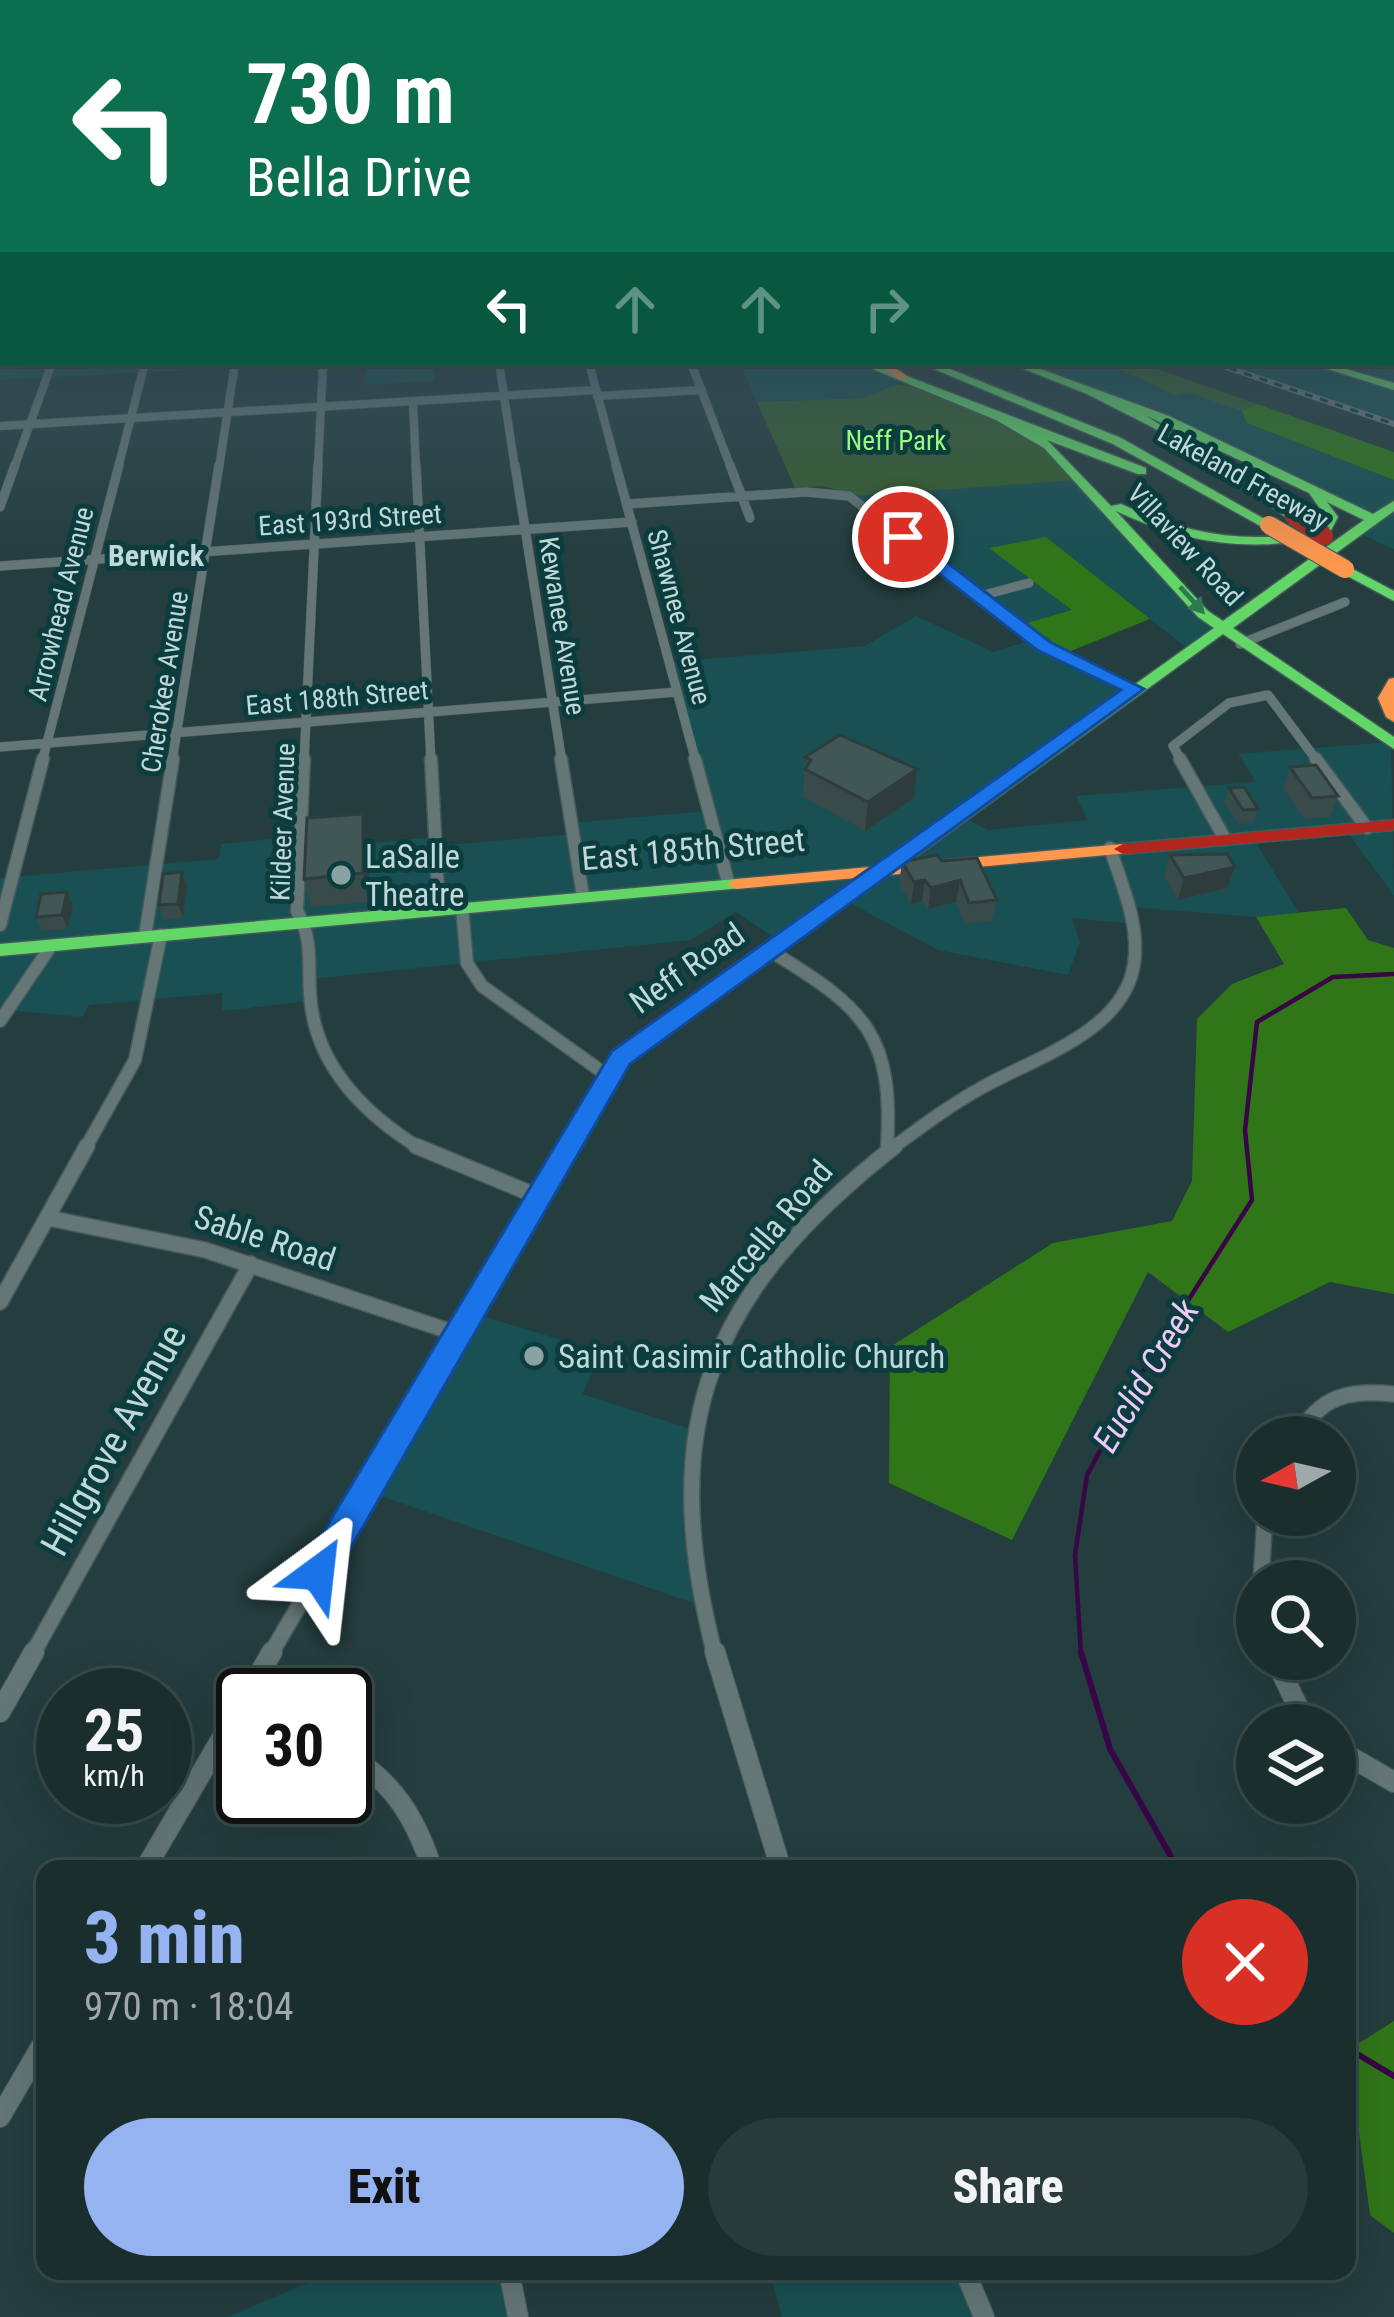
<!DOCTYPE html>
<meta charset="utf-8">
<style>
body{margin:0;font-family:"Roboto Condensed",sans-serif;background:#283a3a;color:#f1f3f6;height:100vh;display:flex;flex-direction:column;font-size:45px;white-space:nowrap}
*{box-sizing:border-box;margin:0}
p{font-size:39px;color:#a0a8aa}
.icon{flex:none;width:66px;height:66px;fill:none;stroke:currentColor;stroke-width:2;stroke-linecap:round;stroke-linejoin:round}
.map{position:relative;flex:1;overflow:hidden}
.side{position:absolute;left:36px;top:1860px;width:1320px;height:420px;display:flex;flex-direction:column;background:#1b2e2e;border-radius:24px;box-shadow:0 12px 48px #0002,0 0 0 3px #394a4a}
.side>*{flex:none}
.banner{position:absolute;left:0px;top:0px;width:1395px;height:366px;box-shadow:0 12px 48px #0002,0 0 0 3px #394a4a;background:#0b6e4f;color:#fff;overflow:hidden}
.needle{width:78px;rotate:262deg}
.fabs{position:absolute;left:1236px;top:1416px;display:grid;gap:24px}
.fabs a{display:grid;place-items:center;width:120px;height:120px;border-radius:50%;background:#1b2e2e;box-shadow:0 12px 48px #0002,0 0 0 3px #394a4a;font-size:60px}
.speed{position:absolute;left:36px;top:1668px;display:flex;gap:24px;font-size:60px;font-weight:700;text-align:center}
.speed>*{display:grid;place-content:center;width:156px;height:156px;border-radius:50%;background:#1b2e2e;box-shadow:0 12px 48px #0002,0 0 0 3px #394a4a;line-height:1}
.speed small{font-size:30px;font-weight:400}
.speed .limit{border:6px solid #111;border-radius:18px;background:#fff;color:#111}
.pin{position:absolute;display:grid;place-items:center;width:102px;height:102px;color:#fff;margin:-51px;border:6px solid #fff;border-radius:50%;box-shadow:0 3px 12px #0007}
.me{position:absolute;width:132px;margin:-66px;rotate:30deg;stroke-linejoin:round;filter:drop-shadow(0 0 9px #0008)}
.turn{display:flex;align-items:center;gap:42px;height:252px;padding:0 48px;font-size:54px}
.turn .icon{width:156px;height:156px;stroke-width:2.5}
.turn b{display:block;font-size:84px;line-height:102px}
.lanes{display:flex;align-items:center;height:114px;padding:0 48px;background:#0003;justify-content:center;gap:60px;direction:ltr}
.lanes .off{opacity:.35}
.round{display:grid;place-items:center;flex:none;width:126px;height:126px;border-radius:63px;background:#283a3a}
.headline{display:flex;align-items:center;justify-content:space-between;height:204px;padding:0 48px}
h1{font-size:72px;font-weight:800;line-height:90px;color:#95b2f1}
.primary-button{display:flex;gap:24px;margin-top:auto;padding:24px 48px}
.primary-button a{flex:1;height:138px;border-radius:72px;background:#95b2f1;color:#111;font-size:48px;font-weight:800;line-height:138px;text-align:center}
.primary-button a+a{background:#283a3a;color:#f1f3f6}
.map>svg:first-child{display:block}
.built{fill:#195053}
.green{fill:#355e2e}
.forest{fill:#307619}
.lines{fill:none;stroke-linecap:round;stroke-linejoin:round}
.stream-far1{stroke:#380546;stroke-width:4.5}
.stream{stroke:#380546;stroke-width:6}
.street-far4-casing{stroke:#46595a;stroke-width:9}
.street-far3-casing{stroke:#46595a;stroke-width:10}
.street-far2-casing{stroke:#46595a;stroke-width:15}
.street-far1-casing{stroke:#46595a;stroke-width:18}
.street-casing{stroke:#46595a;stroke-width:22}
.fast-casing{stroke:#46595a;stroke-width:3}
.slow-casing{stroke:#46595a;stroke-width:3}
.jam-casing{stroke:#46595a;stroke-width:3}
.street-far4{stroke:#647676;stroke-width:8}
.street-far3{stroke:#647676;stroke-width:9}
.street-far2{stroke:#647676;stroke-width:12}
.street-far1{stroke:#647676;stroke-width:15}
.street{stroke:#647676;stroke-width:20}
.fast{fill:#63d668;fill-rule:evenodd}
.slow{fill:#ff974d;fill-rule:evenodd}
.jam{fill:#b3261e;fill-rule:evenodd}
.rail-casing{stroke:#6a7a7a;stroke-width:6}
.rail{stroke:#0b3d3f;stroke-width:3;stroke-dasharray:8;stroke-linecap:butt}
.slow-bridge-casing{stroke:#46595a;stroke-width:20;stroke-linecap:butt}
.jam-bridge-casing{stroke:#46595a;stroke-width:20;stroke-linecap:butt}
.slow-bridge{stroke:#ff974d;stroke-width:18}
.jam-bridge{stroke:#b3261e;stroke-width:18}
.wall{fill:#384b4a}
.shaded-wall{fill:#2e3d3c}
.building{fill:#415756;stroke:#2e3d3c;stroke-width:3}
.oneway{fill:#2e7a4f}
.route{fill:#1a73e8;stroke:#114b97;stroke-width:3}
.poi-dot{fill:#89a2a2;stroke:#0b3d3f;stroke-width:4.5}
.labels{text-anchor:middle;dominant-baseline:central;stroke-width:10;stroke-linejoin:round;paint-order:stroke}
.far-park-label{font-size:27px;fill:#99fa7d;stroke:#0b3d3f}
.far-street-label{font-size:27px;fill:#c0d8d8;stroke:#0b3d3f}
.far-neighbourhood-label{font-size:30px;font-weight:bold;fill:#c0d8d8;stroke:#0b3d3f}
.street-label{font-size:33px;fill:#c0d8d8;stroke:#0b3d3f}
.poi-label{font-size:33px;fill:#c0d8d8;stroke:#0b3d3f;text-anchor:start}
.water-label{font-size:36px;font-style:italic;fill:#efcaf9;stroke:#0b3d3f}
.near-street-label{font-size:39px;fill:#c0d8d8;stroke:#0b3d3f}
</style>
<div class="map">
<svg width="1394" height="2317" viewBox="0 0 1394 2317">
<rect width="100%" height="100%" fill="#243d3e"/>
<path class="built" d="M0,332L3,363H433L435,381L366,385L365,365L322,363L0,380Z
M740,363H863L908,380L861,398L757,402Z
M1014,363H1106L1242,411L1247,423L1394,480V549L1356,532L1373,521L1214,439Z
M1220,363H1378L1394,370V422Z
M1083,479L1223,631L1192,652L1046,537L1074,611L1016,626L849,496Z
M916,616L993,652L1034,639L1134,689L962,816L988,830L1088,820L1076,796L1256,782L1238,754L1391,742L1394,896L1346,830L1253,838L1299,913L1256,917L1129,907L1133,924L1072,918L1080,942L1068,975L938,950L844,900L811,932L783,944L736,912L691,940L310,979V1001L222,1011V993L89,1005L82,1017L8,1010L0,1021V878L219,859L221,844L301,836V850L436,837L437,846L573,834L572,823L708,811L669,662L865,646Z
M471,1313L602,1352L582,1394L694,1430L687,1485L708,1608L366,1491Z
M335,2271H509L518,2317H228Z
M770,2271H965L984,2317H782Z"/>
<path class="green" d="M1106,363H1140L1257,404L1242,411L1187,392L1177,396Z
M898,384C961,396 1034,433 1076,480L860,496L822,486L795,488L757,402L861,398Z"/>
<path class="forest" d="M1257,404L1394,452V480L1247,423L1242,411Z
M1046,537L1150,619L1061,655L1016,626L1072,610L989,548Z
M1346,908L1368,940L1394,948V1294L1330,1282L1228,1332L1148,1272L1012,1540L889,1483L890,1347L1053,1243L1172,1221L1192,1181L1197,1019L1232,984L1284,964L1256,917Z
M1394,2021V2233L1370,2215L1348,2050Z"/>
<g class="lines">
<path class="stream-far1" d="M1081,1655L1075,1555L1087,1475L1142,1373L1252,1200L1245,1130L1257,1022L1333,977L1394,974"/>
<path class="stream" d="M1081,1652L1110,1749L1178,1869
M1347,2048L1394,2076"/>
<defs>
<path id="street-far4" d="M499,363L515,468
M589,363L617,468
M691,363L731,468
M597,396L702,390
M413,402L416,468
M0,426L596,390
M14,468L52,363
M118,468L145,363
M219,468L235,363
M318,468L323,363"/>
<path id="street-far3" d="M416,465L431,762
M515,465L562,762
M616,465L696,762
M730,465L750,518
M627,504L806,492L849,496L1043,646L1134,689
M0,507L15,465
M0,566L632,522
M980,596L1029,583
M1240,644L1345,602
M0,747L677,692
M42,762L119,465
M172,762L219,465
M304,762L318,465
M1182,762L1173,746L1229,703L1268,695L1318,762"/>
<path id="street-far2" d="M304,759L297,911C313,938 308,964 310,994C314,1065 364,1114 421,1149
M431,759L439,910
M561,759L583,896
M695,759L728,882
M1180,759L1225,839
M1316,759L1367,828
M462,907L467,963L482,986L608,1076
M0,925L43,759
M145,936L173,759
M772,952C866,1009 894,1035 887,1149
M0,1021L51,946
M85,1149L135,1060L161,935
M568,1149L621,1058L890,867
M891,1149C921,1127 950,1105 983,1087C1034,1058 1124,1032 1134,964C1140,925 1122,885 1110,848"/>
<path id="street-far1" d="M416,1146L537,1196
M48,1218L205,1250L458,1334
M0,1302L87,1146
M1298,1437C1319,1396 1350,1389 1394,1394
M1261,1581L1265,1515
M32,1655L251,1264
M270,1655L569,1146
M715,1655C655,1424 709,1292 895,1146"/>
<path id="street" d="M715,1652L781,1869
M1275,1659L1298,1707L1314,1725
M247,1695L272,1652
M0,1712L34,1652
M1335,1748L1394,1782
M345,1753C392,1780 416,1818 432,1869
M145,1869L243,1702
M0,2117L45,2040
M509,2271L518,2317
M965,2271L984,2317"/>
<path id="fast" d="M1394,256V262L1392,263V257Z
M3,355V361L0,362V356Z
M858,363H873L1146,468V474H1138L1047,440L1111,506L1121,504C1186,534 1248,546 1318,530L1326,517L1309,493L1145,415L1300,516L1289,519L1154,428L1087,394L1009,363H1024L1169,416L1373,514L1394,501V511L1233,628L1394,737V749L1223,634L899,869H887V861L1214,628L1198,617L1044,448L996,420ZM1327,502L1364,520L1223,621L1208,611L1116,511C1186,544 1252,553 1328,536L1338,517Z
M920,363H935L1121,438L1275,525L1264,528L1113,444Z
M1308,363H1325L1394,383V390Z
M1345,565L1394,591V601L1340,572V566Z
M736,879L745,884L742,888L0,956V944Z"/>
<path id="slow" d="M876,363H888L910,378L900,380Z
M1394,678V722L1386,717L1378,698L1389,679Z
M1123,844L1129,845V853L736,889L727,884L736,879Z"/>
<path id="jam" d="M1394,820V830L1123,854L1114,849L1123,844Z"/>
</defs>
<use href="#street-far4" class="street-far4-casing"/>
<use href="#street-far3" class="street-far3-casing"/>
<use href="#street-far2" class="street-far2-casing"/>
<use href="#street-far1" class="street-far1-casing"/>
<use href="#street" class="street-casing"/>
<use href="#fast" class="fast-casing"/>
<use href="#slow" class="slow-casing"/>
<use href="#jam" class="jam-casing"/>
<use href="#street-far4" class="street-far4"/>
<use href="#street-far3" class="street-far3"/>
<use href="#street-far2" class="street-far2"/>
<use href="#street-far1" class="street-far1"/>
<use href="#street" class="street"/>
<use href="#fast" class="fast"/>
<use href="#slow" class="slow"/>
<use href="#jam" class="jam"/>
<defs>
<path id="rail" d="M1214,363L1394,424"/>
</defs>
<use href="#rail" class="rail-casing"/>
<use href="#rail" class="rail"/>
<defs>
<path id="slow-bridge" d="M1269,525L1345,569"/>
<path id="jam-bridge" d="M1294,516L1324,536"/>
</defs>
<use href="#slow-bridge" class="slow-bridge-casing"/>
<use href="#jam-bridge" class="jam-bridge-casing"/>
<use href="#slow-bridge" class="slow-bridge"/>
<use href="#jam-bridge" class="jam-bridge"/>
</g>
<path class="wall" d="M805,757L917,769L914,798L865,831L803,797Z
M1290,767L1338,796L1330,817L1304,819L1283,788Z
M1229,788L1258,809L1253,823L1238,824L1224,802Z
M369,842V902L311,907L304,879Z
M1170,855L1235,867L1227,888L1178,900L1164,876Z
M942,861L997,900L992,921L965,924L956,902L928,909L922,901L911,904L899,884L902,862Z
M182,872L187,887L183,918L164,920L159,905Z
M73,906L68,929L42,931L36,917Z"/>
<path class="shaded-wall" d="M917,769L914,798L865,831L868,802Z
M363,814L369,842V902L363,873Z
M1235,867L1227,888L1178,900L1184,878Z
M182,872L187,887L183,918L178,904Z
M925,880L922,901L911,904L914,882Z
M960,880L956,902L928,909L931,888Z
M67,892L73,906L68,929L62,915Z"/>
<path class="building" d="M840,735L917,769L868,802L805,769L811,760L805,757Z
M1316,765L1338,796L1312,798L1290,767Z
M1244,787L1258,809L1243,810L1229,788Z
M363,814V873L304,879L307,818Z
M1227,854L1235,867L1184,878L1170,855Z
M937,855L942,861L977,858L997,900L969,903L960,880L931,888L925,880L914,882L902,862Z
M182,872L178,904L159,905L163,874Z
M67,892L62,915L36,917L41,894Z"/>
<defs><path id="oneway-solid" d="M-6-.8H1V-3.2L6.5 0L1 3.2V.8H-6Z" transform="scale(3)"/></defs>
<use class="oneway" href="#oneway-solid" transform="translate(1192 600) rotate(48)"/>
<linearGradient id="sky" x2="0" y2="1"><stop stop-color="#142222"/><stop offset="0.43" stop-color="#3f5763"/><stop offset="1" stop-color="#3f5763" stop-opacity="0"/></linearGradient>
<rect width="1394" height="565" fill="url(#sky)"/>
<path class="route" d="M897,533H909L1050,642L1144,689L630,1064L330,1584L318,1589L306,1584L301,1573L306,1561L612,1051L1121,690L1037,650L897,541Z"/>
<g class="poi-dot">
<circle cx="341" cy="875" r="12"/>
<circle cx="534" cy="1356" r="12"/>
</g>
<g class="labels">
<g class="far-park-label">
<text x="896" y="441">Neff Park</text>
</g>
<g class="far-street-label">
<text transform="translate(1243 477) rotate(29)">Lakeland Freeway</text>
<text transform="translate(350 520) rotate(-4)">East 193rd Street</text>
<text transform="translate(1185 545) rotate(47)">Villaview Road</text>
<text transform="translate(61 604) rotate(-76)">Arrowhead Avenue</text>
<text transform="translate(679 617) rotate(75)">Shawnee Avenue</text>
<text transform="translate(562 626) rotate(81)">Kewanee Avenue</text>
<text transform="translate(165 682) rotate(-81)">Cherokee Avenue</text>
<text transform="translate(337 698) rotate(-5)">East 188th Street</text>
<text transform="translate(283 822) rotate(-88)">Kildeer Avenue</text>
</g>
<g class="far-neighbourhood-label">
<text x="156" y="555">Berwick</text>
</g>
<g class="street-label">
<text transform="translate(693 849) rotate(-5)">East 185th Street</text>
<text transform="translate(687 968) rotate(-35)">Neff Road</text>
<text transform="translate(766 1236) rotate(-50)">Marcella Road</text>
<text transform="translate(265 1238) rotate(18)">Sable Road</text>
</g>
<g class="poi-label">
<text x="365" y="856">LaSalle<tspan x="365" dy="38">Theatre</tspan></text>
<text x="558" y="1356">Saint Casimir Catholic Church</text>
</g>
<g class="water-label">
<text transform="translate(1146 1376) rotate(-59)">Euclid Creek</text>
</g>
<g class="near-street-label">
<text transform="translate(114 1440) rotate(-61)">Hillgrove Avenue</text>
</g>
</g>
</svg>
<div class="fabs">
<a><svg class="needle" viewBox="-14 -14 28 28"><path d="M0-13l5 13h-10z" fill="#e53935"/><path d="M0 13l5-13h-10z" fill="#a0a8aa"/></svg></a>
<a><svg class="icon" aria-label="search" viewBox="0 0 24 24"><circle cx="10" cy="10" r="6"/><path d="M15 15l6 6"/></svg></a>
<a><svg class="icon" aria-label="layers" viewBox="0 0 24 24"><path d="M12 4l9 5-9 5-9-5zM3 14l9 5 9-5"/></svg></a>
</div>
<div class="speed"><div>25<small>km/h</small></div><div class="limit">30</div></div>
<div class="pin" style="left:903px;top:537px;background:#d93025"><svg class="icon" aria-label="arrive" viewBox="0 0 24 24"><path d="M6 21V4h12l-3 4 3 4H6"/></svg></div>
<svg class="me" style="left:318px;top:1573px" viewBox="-20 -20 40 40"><path d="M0-17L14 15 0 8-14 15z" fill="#1a73e8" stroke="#fff" stroke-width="4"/></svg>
<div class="banner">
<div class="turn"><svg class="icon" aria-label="left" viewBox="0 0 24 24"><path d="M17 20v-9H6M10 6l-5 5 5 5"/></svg><div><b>730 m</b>Bella Drive</div></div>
<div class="lanes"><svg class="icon" aria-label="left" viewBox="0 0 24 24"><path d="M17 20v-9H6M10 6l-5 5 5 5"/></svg><svg class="icon off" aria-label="ahead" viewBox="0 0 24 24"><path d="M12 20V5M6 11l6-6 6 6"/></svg><svg class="icon off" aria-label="ahead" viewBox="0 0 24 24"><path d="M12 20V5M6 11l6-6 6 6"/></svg><svg class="icon off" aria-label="right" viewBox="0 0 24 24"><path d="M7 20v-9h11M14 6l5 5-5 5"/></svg></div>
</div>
<section class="side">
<div class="headline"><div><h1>3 min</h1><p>970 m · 18:04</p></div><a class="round" style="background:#d93025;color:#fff"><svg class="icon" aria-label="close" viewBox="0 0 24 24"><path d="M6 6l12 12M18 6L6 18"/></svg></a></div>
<div class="primary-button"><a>Exit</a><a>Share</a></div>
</section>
</div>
